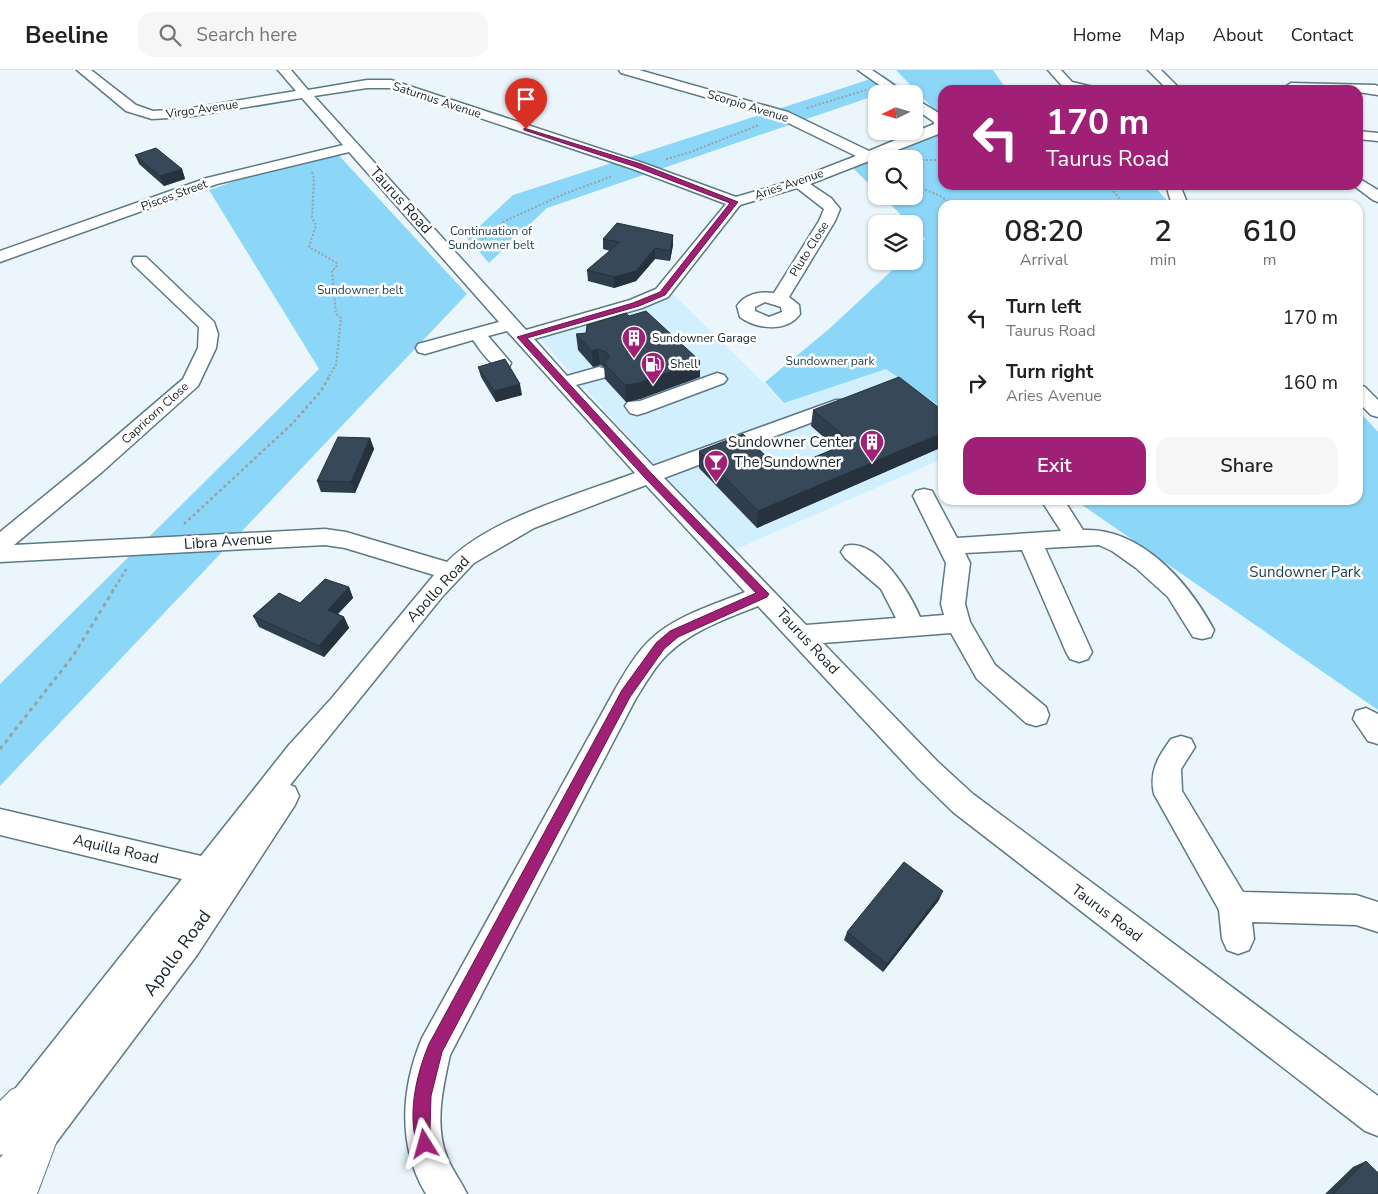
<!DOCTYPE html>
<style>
body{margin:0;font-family:"Nunito Sans",sans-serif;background:#f6f6f6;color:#222;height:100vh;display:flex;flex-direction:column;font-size:19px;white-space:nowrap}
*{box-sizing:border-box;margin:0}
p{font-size:16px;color:#767676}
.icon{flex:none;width:28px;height:28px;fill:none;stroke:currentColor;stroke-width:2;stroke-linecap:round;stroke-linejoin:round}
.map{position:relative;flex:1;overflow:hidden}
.details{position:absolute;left:938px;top:130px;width:425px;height:305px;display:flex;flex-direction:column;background:#fff;border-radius:15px;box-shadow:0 1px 4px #0004}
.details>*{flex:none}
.top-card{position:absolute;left:938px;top:15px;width:425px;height:105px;border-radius:15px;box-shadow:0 1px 4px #0004;background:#9f2074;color:#fff;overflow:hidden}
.needle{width:32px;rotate:265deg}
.tools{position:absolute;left:868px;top:15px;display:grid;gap:10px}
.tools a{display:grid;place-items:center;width:55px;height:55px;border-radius:10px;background:#fff;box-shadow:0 1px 4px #0004;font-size:25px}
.pin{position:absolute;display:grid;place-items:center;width:42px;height:42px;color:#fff;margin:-51px -21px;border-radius:50% 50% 50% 0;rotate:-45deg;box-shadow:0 0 5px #0007}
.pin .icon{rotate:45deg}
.me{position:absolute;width:55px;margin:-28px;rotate:352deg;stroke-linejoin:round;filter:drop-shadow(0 0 4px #0008)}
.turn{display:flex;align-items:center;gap:18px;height:105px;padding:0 25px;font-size:22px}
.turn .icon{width:65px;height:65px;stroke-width:2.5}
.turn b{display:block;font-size:35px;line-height:42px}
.eta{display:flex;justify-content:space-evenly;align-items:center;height:85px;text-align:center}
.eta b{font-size:30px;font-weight:600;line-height:35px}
.primary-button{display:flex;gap:10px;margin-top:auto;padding:10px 25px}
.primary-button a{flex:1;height:58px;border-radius:15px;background:#9f2074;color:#fff;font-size:20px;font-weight:600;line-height:58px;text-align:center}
.primary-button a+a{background:#f6f6f6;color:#222}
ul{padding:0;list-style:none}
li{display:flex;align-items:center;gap:15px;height:65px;padding:0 25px}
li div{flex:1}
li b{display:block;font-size:19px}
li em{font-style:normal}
header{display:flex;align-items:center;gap:30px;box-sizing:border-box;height:70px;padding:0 25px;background:#fff;border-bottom:1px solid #e0e0e0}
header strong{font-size:24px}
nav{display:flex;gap:28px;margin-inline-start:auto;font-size:18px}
.search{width:350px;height:45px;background:#f6f6f6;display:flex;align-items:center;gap:12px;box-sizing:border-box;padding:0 18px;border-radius:15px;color:#767676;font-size:19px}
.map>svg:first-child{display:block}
.built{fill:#d1effe}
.green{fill:#8cd7f8}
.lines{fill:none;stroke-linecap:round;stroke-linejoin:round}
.minor-casing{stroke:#5d7985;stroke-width:3}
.major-casing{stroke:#5d7985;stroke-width:2}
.path-far2{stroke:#97a2a7;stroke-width:2;stroke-dasharray:2 2;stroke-linecap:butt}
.path-far1{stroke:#97a2a7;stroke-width:2.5;stroke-dasharray:3 3;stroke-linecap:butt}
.path{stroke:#97a2a7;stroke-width:3;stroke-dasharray:4 4;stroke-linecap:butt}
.minor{fill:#fff;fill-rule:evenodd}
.major{fill:#fff;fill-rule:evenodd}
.wall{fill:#2f3e4d}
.shaded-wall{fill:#26323e}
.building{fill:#374859;stroke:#26323e}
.route{fill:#9f2074;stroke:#67154b}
.labels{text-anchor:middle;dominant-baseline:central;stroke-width:5;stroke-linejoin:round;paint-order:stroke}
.far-street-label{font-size:12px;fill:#172227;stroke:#fff}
.far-park-label{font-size:12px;fill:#193d4d;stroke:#fff}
.far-poi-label{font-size:12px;fill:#172227;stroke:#fff;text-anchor:start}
.street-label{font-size:15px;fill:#172227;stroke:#fff}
.poi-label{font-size:15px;fill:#172227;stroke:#fff;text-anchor:end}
.park-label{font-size:15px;fill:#193d4d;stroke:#fff}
.near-street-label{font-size:18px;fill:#172227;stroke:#fff}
</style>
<header>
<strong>Beeline</strong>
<div class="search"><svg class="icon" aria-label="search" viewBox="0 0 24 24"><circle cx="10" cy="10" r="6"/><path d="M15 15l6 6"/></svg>Search here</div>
<nav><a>Home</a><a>Map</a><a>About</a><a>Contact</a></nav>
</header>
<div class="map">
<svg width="1378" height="1124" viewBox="0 0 1378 1124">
<rect width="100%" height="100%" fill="#eaf6fb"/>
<path class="built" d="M670,221L784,333L886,299L942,338V389L732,481L533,261Z"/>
<path class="green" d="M896,0H993L1007,20H942V48Z
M883,5L900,17L547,138L489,193L467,168L513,125Z
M942,59V115H1153L1171,135H942V338L886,299L784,333L765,312L829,259L902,191H914V180L925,169L914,157V154H910L882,126H914V89H876V121L851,96Z
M332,78L467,224L0,716V614L319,299L209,120Z
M1358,340L1378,362V640L1075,430H1358Z"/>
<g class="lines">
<defs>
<path id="minor" d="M77,0H91L136,35L153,41L186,39L296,21L278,0H291L308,20L367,10H391L643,93L736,127L794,110L856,86L778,48L621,3L619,0H639L788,42L869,81L934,54V52L914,38V28L942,45L941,63L810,114L831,128L840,139L835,151L789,227L799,235L800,244C787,263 756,259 740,247L737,236C745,224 760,221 774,223L819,151L824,139L797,118L740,135L668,227L642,238L534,269L567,306L599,297L606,299L609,303L606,307L576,315L653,396L836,330H850L853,334L850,338L664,408L806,555L896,548L881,519L845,488L841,482L845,476C876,467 910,522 920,547L944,545L941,534L946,493L913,426L916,421L924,419L932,421L957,468L1061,461L1041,430H1064L1083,460C1141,457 1189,513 1214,560L1211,567L1202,569L1193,567L1168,527L1136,498L1112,481L1099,475L1045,478L1092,582L1088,589L1079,592L1070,589L1066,582L1022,480L965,483L970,493L965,534L970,552L995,595L1046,637L1049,645L1046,653L1036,656L1026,653L977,609L951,563L823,573L938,692L973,724L1378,1026V1066L1365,1061L953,742L918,708L758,536C728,548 693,560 669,583C655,596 645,614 635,630L450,985C443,1017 434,1054 447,1087C452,1100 461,1111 467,1124H426C397,1076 401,1018 422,968L617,616C627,599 637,582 651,569C677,545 714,535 745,522L646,415L534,458L474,493L442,527L290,715L295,717L299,726L295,735L197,885L52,1078L20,1124H0V1088L3,1084L0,1085V1038L182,809L0,765V739L201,786L289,675L331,629L434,505L345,478L325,475L0,492V462L86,392L183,309L198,278L199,257L134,195L132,191L134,187H146L214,252L218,264L216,278L198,316L102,402L14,475L325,459L346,462L447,492C490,448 577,425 635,403L507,261L488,266L511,293L509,297C492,301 482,282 473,270L425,284L418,282L416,278L418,274L499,252L349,82L217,114L0,192V181L207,108L343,75L302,28L186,47L152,49L126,41ZM367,18H390L633,99L726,134L656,219L630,230L526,260L314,26ZM765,232L781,237L782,242L769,247L755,241V237Z
M858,0H872L907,24H892Z
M1048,0H1061L1072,12L1093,17L1094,20L1064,18Z
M1148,0H1161L1181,20H1168Z
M1291,13L1375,15L1378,16V25L1358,22V20H1287L1285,17Z
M1358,61L1378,63V71L1358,69Z
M1358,108L1378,120V132L1373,130L1353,115H1358Z
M1166,115H1180L1188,135H1172Z
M717,303L724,305L727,309L724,313L644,343L637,345L630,343L625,336L628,332L640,331Z
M1358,315L1365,317L1378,330V347L1371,345L1358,332Z
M1366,638L1378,644V674L1368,671L1353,649L1356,641Z
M1181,666L1191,669L1195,677L1181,699L1182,721L1243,822L1356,825L1378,832V862L1356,855L1252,852L1254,869L1249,880L1238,884L1227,880L1222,869L1219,840L1154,724C1149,701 1158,687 1171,669Z"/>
<path id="major" d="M25,1014L39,1020L45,1034L40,1045L53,1051L59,1065L37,1124H0V1112L17,1069L0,1078V1031L11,1020Z"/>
</defs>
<use href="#minor" class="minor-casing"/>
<use href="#major" class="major-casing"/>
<path class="path-far2" d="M807,38L866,20
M666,89L688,83L759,55
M914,90H942
M312,102L314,108L312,148L316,155L309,177L337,193L336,198L332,200L336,244L341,248L336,295L328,308
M914,115L940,126L954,135
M1108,115L1125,135
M469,181L505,151L564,124L613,106"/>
<path class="path-far1" d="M184,454L292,354L321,321L329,307
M112,522L127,498"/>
<path class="path" d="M0,679L73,586L113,521"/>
<use href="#minor" class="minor"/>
<use href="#major" class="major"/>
</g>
<path class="wall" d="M135,85L182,99L185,109L164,116L139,94Z
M673,165V175L670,191L655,189L636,211L614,218L588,211L587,200L610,181L603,179V169Z
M576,264L700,307L640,329L626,332L605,309L604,297L600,295L593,297L578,280Z
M478,297L522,325L496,332L481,307Z
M813,340L940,378L757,458L699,398V381L772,392L793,396L836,378L811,356Z
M370,368L374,379L355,423L321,422L317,411Z
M349,517L353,528L338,544L344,547L349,558L324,587L259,557L253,546L300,533Z
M939,830L883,902L844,870L847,862Z
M1366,1091L1378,1124H1325L1353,1097Z"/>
<path class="shaded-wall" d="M182,99L185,109L164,116L160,106Z
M673,165V175L670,191V181Z
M655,178V189L636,211L614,218V207Z
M598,279L600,295L593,297L592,281Z
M700,291V307L640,329L626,332L625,315Z
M520,314L522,325L496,332L494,321Z
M942,363V370L940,378L757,458L758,441Z
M370,368L374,379L355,423L351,412Z
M349,517L353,528L332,550L328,540Z
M344,547L349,558L324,587L319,576Z
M943,821L939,830L883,902L887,894Z"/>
<path class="building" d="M156,78L182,99L160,106L135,85Z
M617,153L673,165L670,181L655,178L636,201L614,207L587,200L620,172L603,169Z
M646,241L700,291L639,313L625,315L604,293L610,287L606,282L598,279L592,281L576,264L586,263L587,255L626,243L629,246Z
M505,289L520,314L494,321L478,297Z
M899,307L942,340V363L758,441L699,381L743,364L772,392L784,387L793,396L851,372L813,340Z
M338,367L370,368L351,412L317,411Z
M325,509L349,517L328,540L344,547L319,576L253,546L279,523L300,533Z
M904,792L943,821L887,894L847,862Z
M1366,1091L1378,1103V1124H1333Z"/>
<path class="route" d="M524,58L641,94L738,132L665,225L639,236L527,268L652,404L769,524L767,527L678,567L664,579L630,627L442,982L431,1026L430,1060L434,1074L431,1080L425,1083L419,1080C406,1048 416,1005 429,974L622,620L656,573L670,561L756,523L645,408L517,267L633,233L660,222L730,133L636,97L524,60Z"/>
<defs>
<symbol id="building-pin" viewBox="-11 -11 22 30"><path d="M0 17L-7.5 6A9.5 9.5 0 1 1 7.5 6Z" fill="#9f2074" stroke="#fff"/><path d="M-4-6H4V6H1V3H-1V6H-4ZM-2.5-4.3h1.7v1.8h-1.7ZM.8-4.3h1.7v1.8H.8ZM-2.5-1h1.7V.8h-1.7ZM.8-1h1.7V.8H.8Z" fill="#fff"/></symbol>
<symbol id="fuel-pin" viewBox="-11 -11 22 30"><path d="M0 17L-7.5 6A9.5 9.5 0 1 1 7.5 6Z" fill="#9f2074" stroke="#fff"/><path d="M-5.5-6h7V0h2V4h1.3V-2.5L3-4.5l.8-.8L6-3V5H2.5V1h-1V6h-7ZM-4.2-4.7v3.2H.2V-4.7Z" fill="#fff"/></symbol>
<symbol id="bar-pin" viewBox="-11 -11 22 30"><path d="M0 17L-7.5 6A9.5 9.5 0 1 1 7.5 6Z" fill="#9f2074" stroke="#fff"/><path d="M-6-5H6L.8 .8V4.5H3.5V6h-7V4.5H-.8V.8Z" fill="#fff"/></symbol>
</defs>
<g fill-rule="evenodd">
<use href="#building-pin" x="620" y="254" width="28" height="38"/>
<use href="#fuel-pin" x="639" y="280" width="28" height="38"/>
<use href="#building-pin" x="858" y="358" width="28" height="38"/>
<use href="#bar-pin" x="702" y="378" width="28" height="38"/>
</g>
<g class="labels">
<g class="far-street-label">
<text transform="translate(437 30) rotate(18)">Saturnus Avenue</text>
<text transform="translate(748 36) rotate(17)">Scorpio Avenue</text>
<text transform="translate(202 39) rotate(-8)">Virgo Avenue</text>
<text transform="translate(789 114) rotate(-19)">Aries Avenue</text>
<text transform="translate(174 125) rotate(-20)">Pisces Street</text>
<text transform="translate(809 179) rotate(-58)">Pluto Close</text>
<text transform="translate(155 343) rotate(-42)">Capricorn Close</text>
</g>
<g class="far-park-label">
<text x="491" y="161">Continuation of<tspan x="491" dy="14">Sundowner belt</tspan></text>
<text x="360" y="220">Sundowner belt</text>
<text x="830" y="291">Sundowner park</text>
</g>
<g class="far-poi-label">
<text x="652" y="268">Sundowner Garage</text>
<text x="670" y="294">Shell</text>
</g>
<g class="street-label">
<text transform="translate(401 130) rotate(48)">Taurus Road</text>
<text transform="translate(228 471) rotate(-4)">Libra Avenue</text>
<text transform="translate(438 519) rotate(-47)">Apollo Road</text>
<text transform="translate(808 571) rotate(47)">Taurus Road</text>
<text transform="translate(116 779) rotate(13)">Aquilla Road</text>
<text transform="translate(1107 843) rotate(37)">Taurus Road</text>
</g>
<g class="poi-label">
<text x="854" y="372">Sundowner Center</text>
<text x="734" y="392" text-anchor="start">The Sundowner</text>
</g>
<g class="park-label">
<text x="1305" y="502">Sundowner Park</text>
</g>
<g class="near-street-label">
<text transform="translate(177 883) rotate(-54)">Apollo Road</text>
</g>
</g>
</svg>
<div class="tools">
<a><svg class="needle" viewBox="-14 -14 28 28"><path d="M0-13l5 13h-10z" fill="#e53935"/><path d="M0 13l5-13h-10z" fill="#767676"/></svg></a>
<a><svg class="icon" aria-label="search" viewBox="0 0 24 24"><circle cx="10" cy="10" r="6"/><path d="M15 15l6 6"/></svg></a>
<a><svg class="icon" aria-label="layers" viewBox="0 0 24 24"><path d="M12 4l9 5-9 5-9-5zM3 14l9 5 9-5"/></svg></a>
</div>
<div class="pin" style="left:526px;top:59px;background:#d93025"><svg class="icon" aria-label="arrive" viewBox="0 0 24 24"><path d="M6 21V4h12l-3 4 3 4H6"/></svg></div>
<svg class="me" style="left:425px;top:1074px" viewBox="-20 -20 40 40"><path d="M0-17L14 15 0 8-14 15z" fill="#9f2074" stroke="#fff" stroke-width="4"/></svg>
<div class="top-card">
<div class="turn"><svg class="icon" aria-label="left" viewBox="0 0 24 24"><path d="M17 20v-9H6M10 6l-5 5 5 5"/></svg><div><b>170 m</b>Taurus Road</div></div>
</div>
<section class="details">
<div class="eta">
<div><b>08:20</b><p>Arrival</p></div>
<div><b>2</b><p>min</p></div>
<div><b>610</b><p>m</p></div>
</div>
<ul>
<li><svg class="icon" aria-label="left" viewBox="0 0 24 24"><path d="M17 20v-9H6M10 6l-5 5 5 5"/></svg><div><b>Turn left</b><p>Taurus Road</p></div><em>170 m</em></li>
<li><svg class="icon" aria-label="right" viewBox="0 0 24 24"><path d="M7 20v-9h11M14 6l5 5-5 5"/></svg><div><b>Turn right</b><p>Aries Avenue</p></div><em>160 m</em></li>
</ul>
<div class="primary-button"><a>Exit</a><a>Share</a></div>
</section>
</div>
